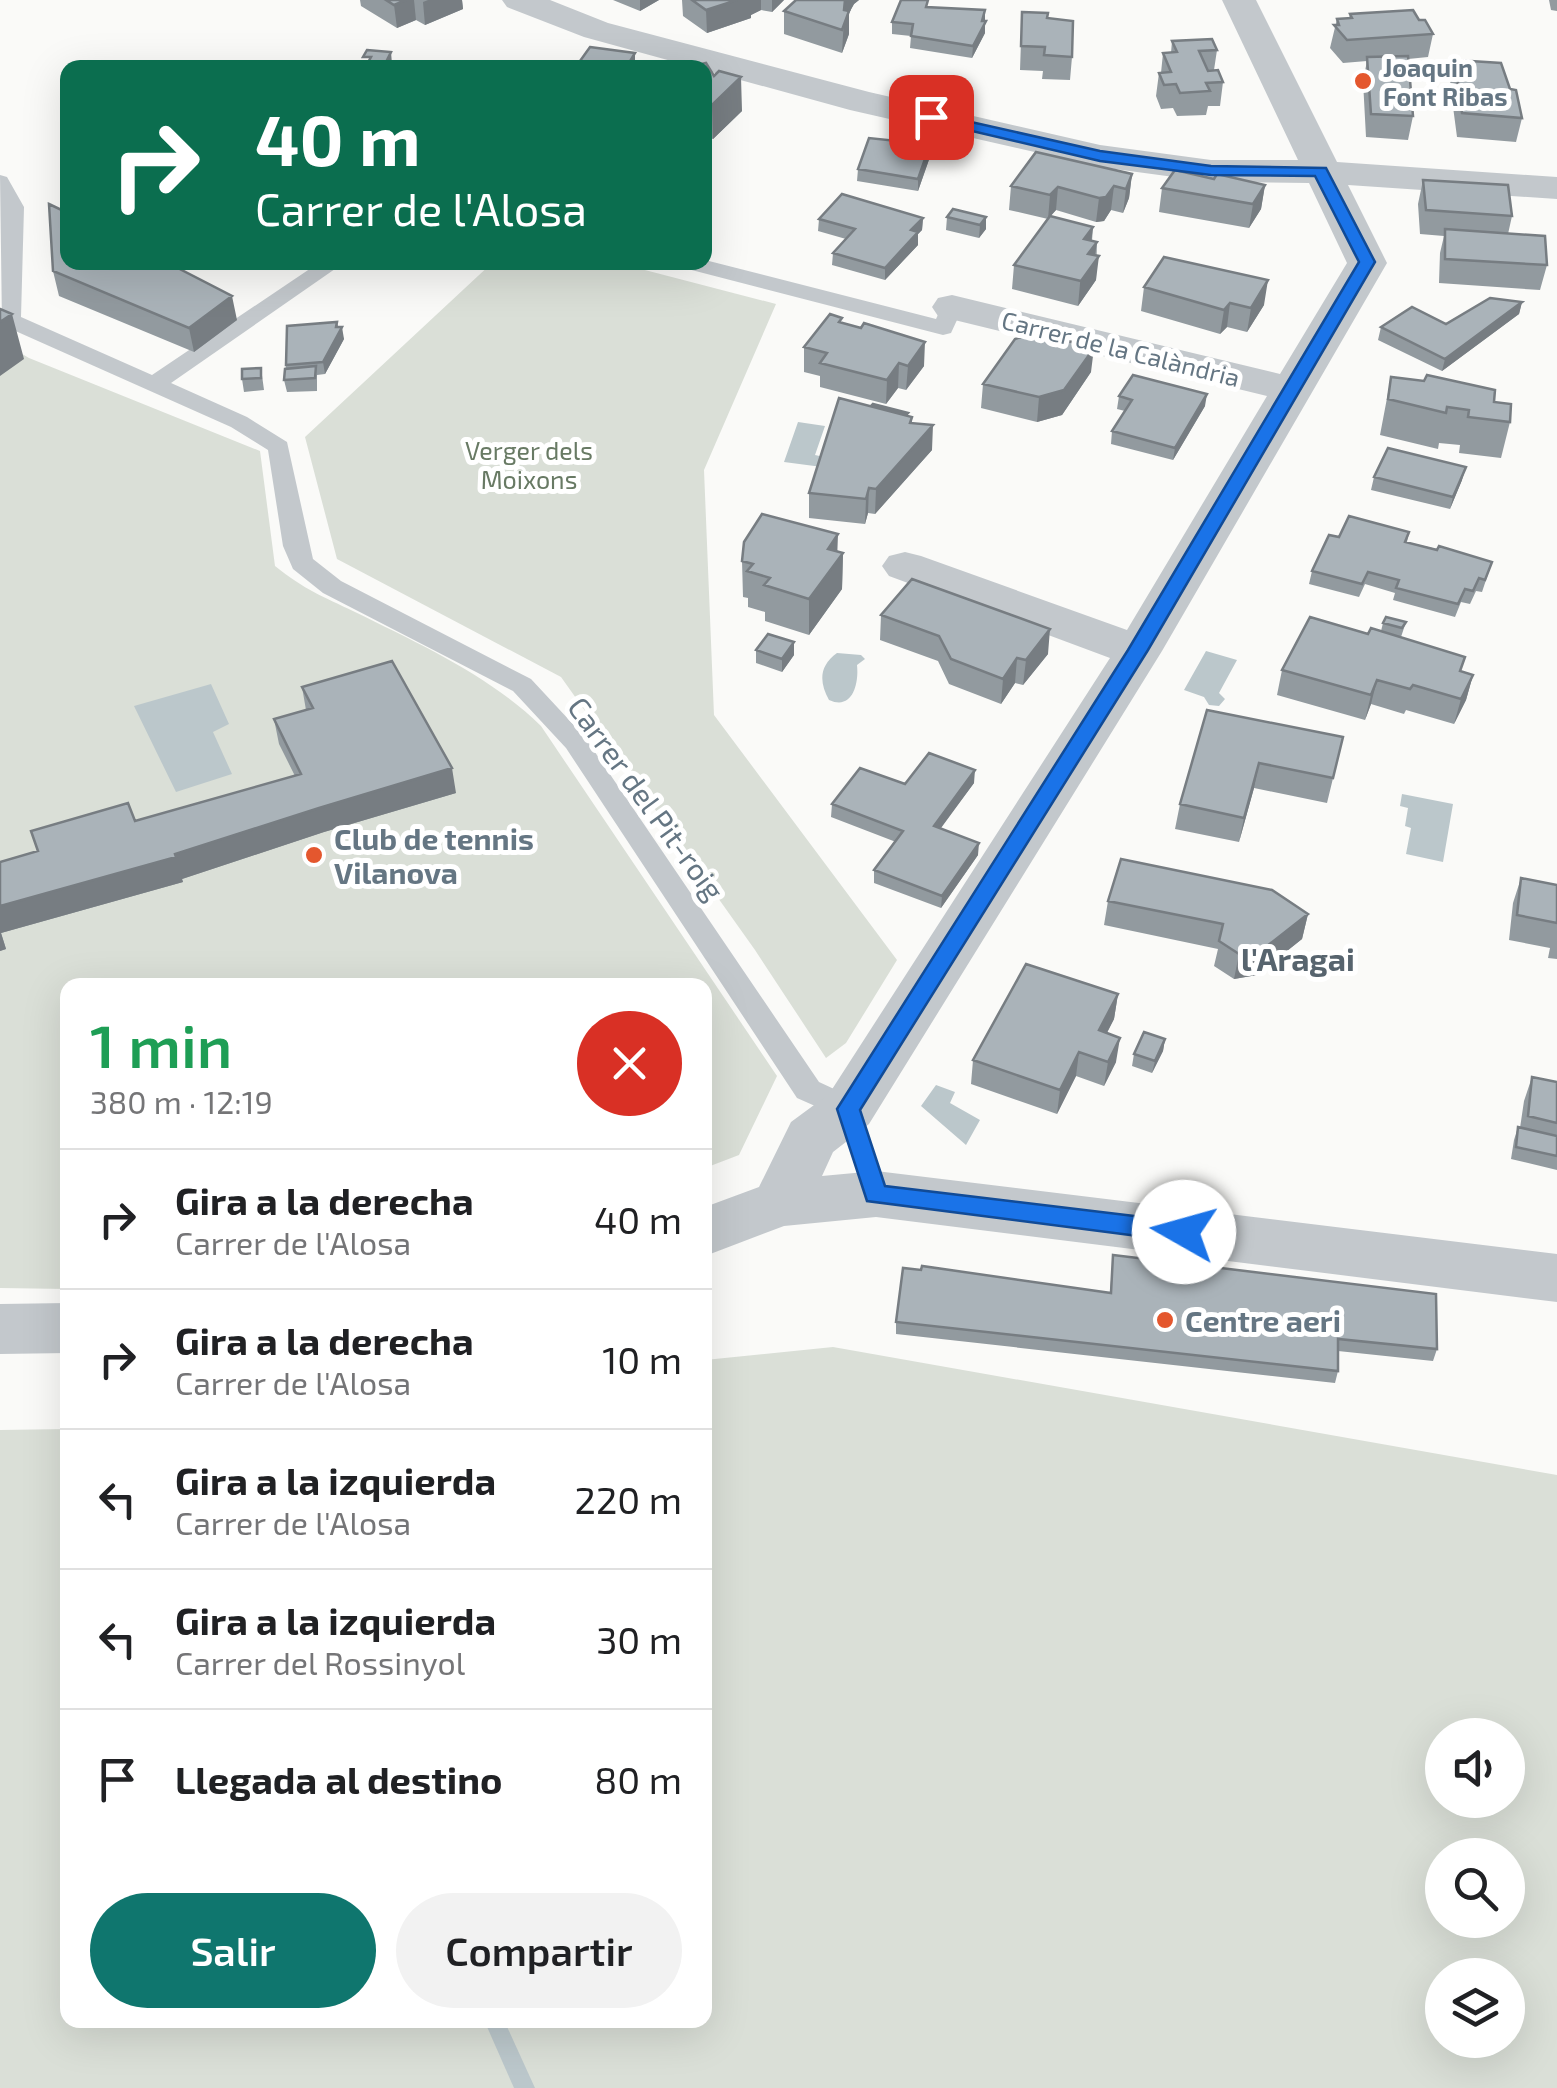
<!DOCTYPE html>
<html lang="es">
<meta charset="utf-8">
<style>
body{margin:0;font-family:"Exo 2",sans-serif;background:#f2f2f2;color:#202124;height:100vh;display:flex;flex-direction:column;font-size:38px;white-space:nowrap}
*{box-sizing:border-box;margin:0}
p{font-size:32px;color:#757577}
.icon{flex:none;width:55px;height:55px;fill:none;stroke:currentColor;stroke-width:2;stroke-linecap:round;stroke-linejoin:round}
.map{position:relative;flex:1;overflow:hidden}
.side{position:absolute;left:60px;top:978px;width:652px;height:1050px;display:flex;flex-direction:column;background:#fff;border-radius:20px;box-shadow:0 10px 40px #0002}
.side>*{flex:none}
.banner{position:absolute;left:60px;top:60px;width:652px;height:210px;border-radius:20px;box-shadow:0 10px 40px #0002;background:#0b6e4f;color:#fff;overflow:hidden}
.fabs{position:absolute;left:1425px;top:1718px;display:grid;gap:20px}
.fabs a{display:grid;place-items:center;width:100px;height:100px;border-radius:50%;background:#fff;box-shadow:0 10px 40px #0002;font-size:50px}
.pin{position:absolute;display:grid;place-items:center;width:85px;height:85px;color:#fff;margin:-42px;border-radius:20px;box-shadow:0 5px 15px #0006}
.me{position:absolute;width:110px;margin:-55px;rotate:277deg;stroke-linejoin:round;filter:drop-shadow(0 0 8px #0008)}
.turn{display:flex;align-items:center;gap:35px;height:210px;padding:0 30px;font-size:45px}
.turn .icon{width:130px;height:130px;stroke-width:2.5}
.turn b{display:block;font-size:70px;line-height:85px}
.round{display:grid;place-items:center;flex:none;width:105px;height:105px;border-radius:52px;background:#f2f2f2}
.summary{display:flex;align-items:center;justify-content:space-between;height:170px;padding:0 30px}
h1{font-size:60px;font-weight:600;line-height:75px;color:#1e9e55}
.action{display:flex;gap:20px;margin-top:auto;padding:20px 30px}
.action a{flex:1;height:115px;border-radius:60px;background:#0f766e;color:#fff;font-size:40px;font-weight:600;line-height:115px;text-align:center}
.action a+a{background:#f2f2f2;color:#202124}
ul{padding:0;list-style:none}
li{display:flex;align-items:center;gap:30px;height:140px;padding:0 30px;border-top:2px solid #e0e0e0}
li div{flex:1}
li b{display:block;font-size:38px}
li em{font-style:normal}
.map>svg:first-child{display:block}
.green{fill:#dadfd7;fill-rule:evenodd}
.water{fill:#bbc7cb}
.lines{fill:none;stroke-linecap:round;stroke-linejoin:round}
.stream{fill:#bbc7cb;fill-rule:evenodd}
.service{fill:#c3c8cc;fill-rule:evenodd}
.minor{fill:#c3c8cc;fill-rule:evenodd}
.wall{fill:#929a9f}
.shaded-wall{fill:#777d82}
.building{fill:#aab3b9;stroke:#777d82;stroke-width:2.5}
.route{fill:#1a73e8;stroke:#114b97;stroke-width:2.5}
.poi-dot{fill:#e4572e;stroke:#fff;stroke-width:4}
.labels{text-anchor:middle;dominant-baseline:central;stroke-width:10;stroke-linejoin:round;paint-order:stroke}
.far-poi-label{font-size:25px;font-weight:bold;fill:#657683;stroke:#fff;text-anchor:start}
.far-street-label{font-size:25px;fill:#657683;stroke:#fff}
.far-park-label{font-size:25px;fill:#687a64;stroke:#fff}
.street-label{font-size:30px;fill:#657683;stroke:#fff}
.poi-label{font-size:30px;font-weight:bold;fill:#657683;stroke:#fff;text-anchor:start}
.neighbourhood-label{font-size:32px;font-weight:bold;fill:#57646e;stroke:#fff}
</style>
<div class="map">
<svg width="1557" height="2088" viewBox="0 0 1557 2088">
<rect width="100%" height="100%" fill="#fafaf8"/>
<path class="green" d="M493,262L618,263L776,304L704,470L714,715L897,960L846,1043L826,1058L755,950L561,677L337,559L305,437Z
M0,341L29,358L260,451L275,566C305,590 322,596 355,612C420,644 490,676 541,726L777,1076L739,1155L705,1168V985H68L67,1289L0,1288Z
M833,1347L1557,1475V2088H0V1430L67,1429L68,2020H705V1360ZM1442,1735H1508V1800H1442ZM1508,1855V1920H1442V1855ZM1442,1975H1508V2040H1442Z"/>
<path class="water" d="M798,422L825,426L815,455L824,457L822,467L784,462Z
M1206,651L1237,660L1219,693L1225,699L1219,706L1209,705L1204,697L1184,690Z
M837,653L861,655L865,659L857,665C859,683 853,711 829,700C819,682 819,666 837,653Z
M211,684L229,724L213,732L232,774L176,792L134,706Z
M1402,794L1453,804L1443,862L1406,854L1411,828L1405,826L1408,808L1400,806Z
M936,1085L955,1092L950,1103L980,1120L966,1145L921,1106Z"/>
<g class="lines">
<path class="stream" d="M484,2020H504L535,2088H514Z"/>
<path class="service" d="M0,175L7,177L24,207L21,317L152,375L320,262H345L171,383L247,417L287,442L313,559L341,581L531,679L584,736L819,1082L860,1101L864,1109L860,1117L849,1121L797,1098L566,748L513,691L323,593L293,569L283,546L268,450L231,427L2,325Z
M705,260L936,319L944,302H960L963,307L951,333L943,335L680,267L678,262Z"/>
<path class="minor" d="M502,0H550L608,23L869,92L1100,145L1211,160H1298L1222,0H1256L1337,162L1557,177V199L1348,185L1387,263L1162,651L869,1124L833,1152L822,1176L876,1171L1557,1254V1302L876,1217L784,1226L705,1256V1207L759,1187L791,1122L829,1094L1110,658L889,576L882,566L889,556L905,552L921,556L1127,630L1267,396L938,316L932,307L938,298L952,295L1280,374L1347,263L1309,183L1211,182L1100,167L850,110L584,37L507,7Z
M68,1303V1353L0,1354V1304Z"/>
</g>
<path class="wall" d="M360,0H462L463,9L425,25L416,20L397,28L361,6Z
M613,0H659L640,11Z
M682,0H784L772,12L761,10L751,15V18L707,33L683,16Z
M796,0H859L854,4L849,13V34L842,53L784,34V11Z
M1549,0H1557V11L1551,10Z
M929,7L985,10V33L972,58L910,48L911,36L892,34V22Z
M1022,12L1047,18L1072,57L1070,80L1042,79L1043,71L1020,70Z
M1350,14L1419,20L1433,34L1428,57L1408,59L1413,116L1408,140L1366,137L1363,81L1367,61L1343,63L1330,48L1337,19L1349,18Z
M1172,41L1217,50L1214,70L1223,82L1220,106H1208L1206,115L1177,116L1173,108L1161,109L1156,96L1159,73H1161L1163,53H1171Z
M1455,60L1510,89L1522,118L1516,142L1457,137L1450,84Z
M705,68L714,76L742,111L713,139L705,137Z
M932,151L918,191L857,181L858,169Z
M1132,174L1129,198L1123,213L1111,210L1104,221L1096,222L1056,210L1048,219L1009,210L1011,186Z
M1214,179L1265,185L1261,209L1249,228L1159,212L1162,188Z
M1423,180L1512,216L1508,234L1547,265L1540,290L1439,283L1440,253L1444,236L1420,234L1418,204Z
M947,217H986V229L979,238L946,230Z
M923,218L922,230L918,234V245L885,280L832,265L833,253L846,239L818,231L819,219Z
M1093,227L1092,241L1097,242L1096,280L1078,306L1012,289L1014,265Z
M53,271L237,320L194,352L59,296Z
M1144,287L1264,305L1247,332L1227,327L1220,334L1141,311Z
M1522,302L1519,314L1442,371L1378,340L1381,327L1446,324Z
M842,323L924,366L906,390L898,388L886,404L820,387V376L804,372V347Z
M338,327L344,339L325,374L317,375V391L287,392L284,380L286,365Z
M261,368L264,390L244,392L242,379Z
M1091,372L1062,415L1037,422L981,408L983,384Z
M1391,377L1494,402L1510,422L1501,458L1459,453L1460,445L1439,443L1438,449L1380,435Z
M1119,396L1205,406L1173,460L1111,444L1112,431L1125,411L1117,409Z
M871,406L908,413V416L912,417V423L932,450L875,514L868,513L865,524L809,518V493Z
M1374,477L1462,480L1450,509L1371,490Z
M1409,532L1407,542L1492,562L1482,592L1476,591L1470,604L1461,602L1455,617L1393,600L1395,593L1365,584L1359,597L1309,584L1312,571L1339,537Z
M838,551L843,553L842,589L809,635L765,621V612L748,607V598L743,597L742,561Z
M881,615L1048,654L1023,685L1015,683L1001,704L949,684L938,661L880,640Z
M1406,622L1401,637L1461,671L1473,675L1466,700L1454,724L1406,710L1404,714L1371,704L1365,720L1277,695L1282,670L1368,634L1381,631L1383,623Z
M794,642V655L782,672L756,663V650Z
M302,687L456,793L324,832L182,879L183,882L1,933L6,949L0,951V862L37,851L31,831L135,821L295,776L279,744L274,719L306,710Z
M1207,710L1343,737L1327,803L1254,788L1239,842L1175,829L1180,804Z
M974,783L940,828L978,855L941,908L874,883V870L896,842L831,817L832,804L905,784Z
M1521,878L1557,885V959L1548,958L1550,948L1509,940L1513,903Z
M1108,901L1308,914L1302,939L1257,975L1234,979L1214,966L1218,949L1104,925Z
M1118,994L1114,1019L1107,1033L1116,1062L1104,1086L1076,1076L1057,1114L971,1084L973,1060Z
M1165,1039L1163,1051L1152,1073L1132,1066L1134,1054Z
M1532,1077L1557,1082V1170L1511,1159L1514,1140L1518,1127L1520,1128L1524,1101Z
M1113,1255L1437,1349L1433,1361L1338,1351V1371L1335,1383L896,1334V1322L1110,1293Z"/>
<path class="shaded-wall" d="M406,0H414L416,20L397,28L394,5Z
M428,0H462L463,9L425,25L423,2Z
M640,0H659L640,11Z
M737,0H761V10L751,15V18L707,33L706,10Z
M772,0H784L772,12Z
M845,0H859L854,4L849,13V34L842,53Z
M985,10V33L972,58L973,46Z
M391,52L392,64L390,68H383Z
M635,53V68H625Z
M741,77L742,111L713,139L712,105Z
M932,139V151L918,191V179Z
M1132,174L1129,198L1123,213L1126,189Z
M1265,185L1261,209L1249,228L1253,204Z
M1114,186L1111,210L1104,221L1096,222L1099,198Z
M1058,187L1056,210L1048,219L1050,195Z
M986,217V229L979,238L980,225Z
M923,218L922,230L918,234V245L885,280V268L911,230Z
M1093,227L1090,251L1097,242L1094,262L1099,256L1096,280L1078,306L1084,239Z
M1268,280L1264,305L1247,332L1251,308Z
M232,296L237,320L194,352L189,328Z
M1522,302L1519,314L1442,371L1445,359Z
M1230,303L1227,327L1220,334L1224,310Z
M12,314L24,359L0,376V322Z
M337,322L339,332L342,327L344,339L325,374L323,362Z
M925,342L924,366L906,390L908,366Z
M1094,348L1091,372L1062,415L1037,422L1039,397Z
M899,363L898,388L886,404L887,380Z
M1207,394L1205,406L1173,460L1175,448Z
M933,425L932,450L875,514L876,489Z
M1466,467L1462,480L1450,509L1453,497Z
M869,488L868,513L865,524L866,499Z
M838,534L837,561L843,553L842,589L809,635V599L828,549Z
M1050,629L1048,654L1023,685L1026,660Z
M794,642V655L782,672V659Z
M1017,658L1015,683L1001,704L1003,679Z
M1473,675L1466,700L1454,724L1461,699Z
M1377,680L1371,704L1365,720L1371,695Z
M1259,763L1254,788L1239,842L1244,818Z
M452,768L456,793L324,832L182,879L183,882L1,933L6,949L0,951V906L175,854L319,808Z
M975,770L974,783L933,839L934,826Z
M979,843L978,855L941,908L942,896Z
M1308,914L1302,939L1257,975L1234,979L1239,954Z
M1118,994L1114,1019L1095,1055L1099,1030Z
M1120,1038L1116,1062L1104,1086L1108,1062Z
M1165,1039L1163,1051L1152,1073L1155,1061Z
M1079,1052L1076,1076L1057,1114L1060,1090Z"/>
<path class="building" d="M386,0H406L394,5Z
M692,0H737L706,10Z
M796,0H845L844,10L849,11L842,30L784,11Z
M901,0H928L926,7L985,10L982,21H986L973,46L911,36L913,24L892,22Z
M1413,10L1419,20H1425L1433,34L1347,40L1334,25H1339L1337,19L1352,18L1350,14Z
M1022,12L1048,13L1047,18L1073,21L1072,57L1044,55L1045,47L1021,46Z
M1212,39L1217,50L1199,51L1208,71L1218,70L1223,82L1206,83L1210,91L1180,93L1176,84L1164,85L1159,73L1171,72L1163,53L1177,52L1172,41Z
M590,47L635,53L626,68H575Z
M367,50L391,52L383,68H365L371,57H363Z
M1408,56L1413,116L1371,114L1367,57Z
M1455,60L1501,63L1510,89L1516,90L1522,118L1462,113Z
M706,63L714,76L719,71L741,77L712,105L705,103V68H683Z
M908,137L932,139L918,179L858,169L869,138L906,142Z
M1036,152L1132,174L1126,189L1114,186L1106,197L1099,198L1058,187L1050,195L1011,186Z
M1175,170L1214,179L1217,174L1265,185L1253,204L1162,188Z
M1423,180L1508,185L1512,216L1426,210Z
M842,194L923,218L911,230L918,232L885,268L833,253L855,229L819,219Z
M49,204L68,213V262H166L232,296L189,328L53,271Z
M953,209L986,217L980,225L947,217Z
M1050,216L1093,227L1084,239L1097,242L1088,254L1099,256L1081,281L1014,265Z
M1445,229L1545,236L1547,265L1445,259Z
M1164,257L1268,280L1251,308L1230,303L1224,310L1144,287Z
M1490,298L1522,302L1445,359L1381,327L1412,307L1446,324Z
M0,309L12,314L0,322Z
M830,314L842,318L839,322L861,328L864,323L925,342L908,366L899,363L887,380L820,363L827,353L804,347Z
M337,322L336,327H342L323,362L286,365L287,326Z
M1035,332L1094,348L1064,390L1039,397L983,384L1015,339Z
M316,366L315,378L284,380L285,369Z
M261,368V378L242,379V369Z
M1133,375L1207,394L1175,448L1112,431L1132,400L1119,396Z
M1427,375L1495,390L1494,402L1511,404L1510,422L1468,417L1469,410L1447,407L1446,413L1388,399L1391,377L1424,381Z
M839,398L912,417L910,423L933,425L876,489L869,488L866,499L809,493Z
M873,404L908,413L906,415L871,406Z
M1388,448L1466,467L1453,497L1374,477Z
M762,514L838,534L828,549L843,553L809,599L764,585L770,578L747,571L753,564L742,561L744,542Z
M1349,516L1409,532L1405,542L1437,550L1439,546L1492,562L1485,580L1479,578L1473,591L1465,589L1458,604L1396,588L1399,580L1368,572L1362,584L1312,571L1329,535L1339,537Z
M912,579L1050,629L1026,660L1017,658L1003,679L951,659L939,636L881,615Z
M1310,617L1368,634L1371,628L1465,657L1460,671L1473,675L1461,699L1413,685L1410,689L1377,680L1371,695L1282,670Z
M1386,617L1406,622L1402,628L1383,623Z
M768,634L794,642L782,659L756,650Z
M392,661L452,768L319,808L175,854L176,857L0,906V862L38,851L31,831L128,803L135,821L301,774L274,719L313,708L302,687Z
M1207,710L1343,737L1333,778L1259,763L1244,818L1180,804Z
M929,753L975,770L934,826L979,843L942,896L874,870L903,831L832,804L860,768L905,784Z
M1121,859L1272,890L1308,914L1262,950L1239,954L1219,941L1223,924L1108,901Z
M1521,878L1557,885V923L1517,915Z
M1026,964L1118,994L1099,1030L1120,1038L1108,1062L1079,1052L1060,1090L973,1060Z
M1144,1032L1165,1039L1155,1061L1134,1054Z
M1532,1077L1557,1082V1123L1528,1116Z
M1518,1127L1557,1136V1156L1516,1147Z
M1113,1255L1436,1294L1437,1349L1338,1339V1371L896,1322L903,1268L921,1270L922,1266L1111,1293Z"/>
<path class="route" d="M931,113L1100,151L1211,166L1326,168L1375,262L1148,650L860,1110L885,1186L1184,1222L1192,1225L1196,1232L1192,1239L1184,1242L867,1201L837,1109L1128,650L1359,262L1315,176L1211,175L1100,161L925,120V114Z"/>
<g class="poi-dot">
<circle cx="1363" cy="81" r="10"/>
<circle cx="314" cy="855" r="10"/>
<circle cx="1165" cy="1320" r="10"/>
</g>
<g class="labels">
<g class="far-poi-label">
<text x="1383" y="67">Joaquin<tspan x="1383" dy="29">Font Ribas</tspan></text>
</g>
<g class="far-street-label">
<text transform="translate(1121 348) rotate(14)">Carrer de la Calàndria</text>
</g>
<g class="far-park-label">
<text x="529" y="450">Verger dels<tspan x="529" dy="29">Moixons</tspan></text>
</g>
<g class="street-label">
<text transform="translate(647 798) rotate(54)">Carrer del Pit-roig</text>
</g>
<g class="poi-label">
<text x="334" y="838">Club de tennis<tspan x="334" dy="34">Vilanova</tspan></text>
<text x="1185" y="1320">Centre aeri</text>
</g>
<g class="neighbourhood-label">
<text x="1298" y="958">l'Aragai</text>
</g>
</g>
</svg>
<div class="fabs">
<a><svg class="icon" aria-label="sound" viewBox="0 0 24 24"><path d="M4 9h4l5-4v14l-5-4H4zM17 9q2 3 0 6"/></svg></a>
<a><svg class="icon" aria-label="search" viewBox="0 0 24 24"><circle cx="10" cy="10" r="6"/><path d="M15 15l6 6"/></svg></a>
<a><svg class="icon" aria-label="layers" viewBox="0 0 24 24"><path d="M12 4l9 5-9 5-9-5zM3 14l9 5 9-5"/></svg></a>
</div>
<div class="pin" style="left:931px;top:117px;background:#d93025"><svg class="icon" aria-label="arrive" viewBox="0 0 24 24"><path d="M6 21V4h12l-3 4 3 4H6"/></svg></div>
<svg class="me" style="left:1184px;top:1232px" viewBox="-20 -20 40 40"><circle r="19" fill="#fff"/><path d="M0-13L10 11 0 6-10 11z" fill="#1a73e8"/></svg>
<div class="banner">
<div class="turn"><svg class="icon" aria-label="right" viewBox="0 0 24 24"><path d="M7 20v-9h11M14 6l5 5-5 5"/></svg><div><b>40 m</b>Carrer de l'Alosa</div></div>
</div>
<section class="side">
<div class="summary"><div><h1>1 min</h1><p>380 m · 12:19</p></div><a class="round" style="background:#d93025;color:#fff"><svg class="icon" aria-label="close" viewBox="0 0 24 24"><path d="M6 6l12 12M18 6L6 18"/></svg></a></div>
<ul>
<li><svg class="icon" aria-label="right" viewBox="0 0 24 24"><path d="M7 20v-9h11M14 6l5 5-5 5"/></svg><div><b>Gira a la derecha</b><p>Carrer de l'Alosa</p></div><em>40 m</em></li>
<li><svg class="icon" aria-label="right" viewBox="0 0 24 24"><path d="M7 20v-9h11M14 6l5 5-5 5"/></svg><div><b>Gira a la derecha</b><p>Carrer de l'Alosa</p></div><em>10 m</em></li>
<li><svg class="icon" aria-label="left" viewBox="0 0 24 24"><path d="M17 20v-9H6M10 6l-5 5 5 5"/></svg><div><b>Gira a la izquierda</b><p>Carrer de l'Alosa</p></div><em>220 m</em></li>
<li><svg class="icon" aria-label="left" viewBox="0 0 24 24"><path d="M17 20v-9H6M10 6l-5 5 5 5"/></svg><div><b>Gira a la izquierda</b><p>Carrer del Rossinyol</p></div><em>30 m</em></li>
<li><svg class="icon" aria-label="arrive" viewBox="0 0 24 24"><path d="M6 21V4h12l-3 4 3 4H6"/></svg><div><b>Llegada al destino</b></div><em>80 m</em></li>
</ul>
<div class="action"><a>Salir</a><a>Compartir</a></div>
</section>
</div>
